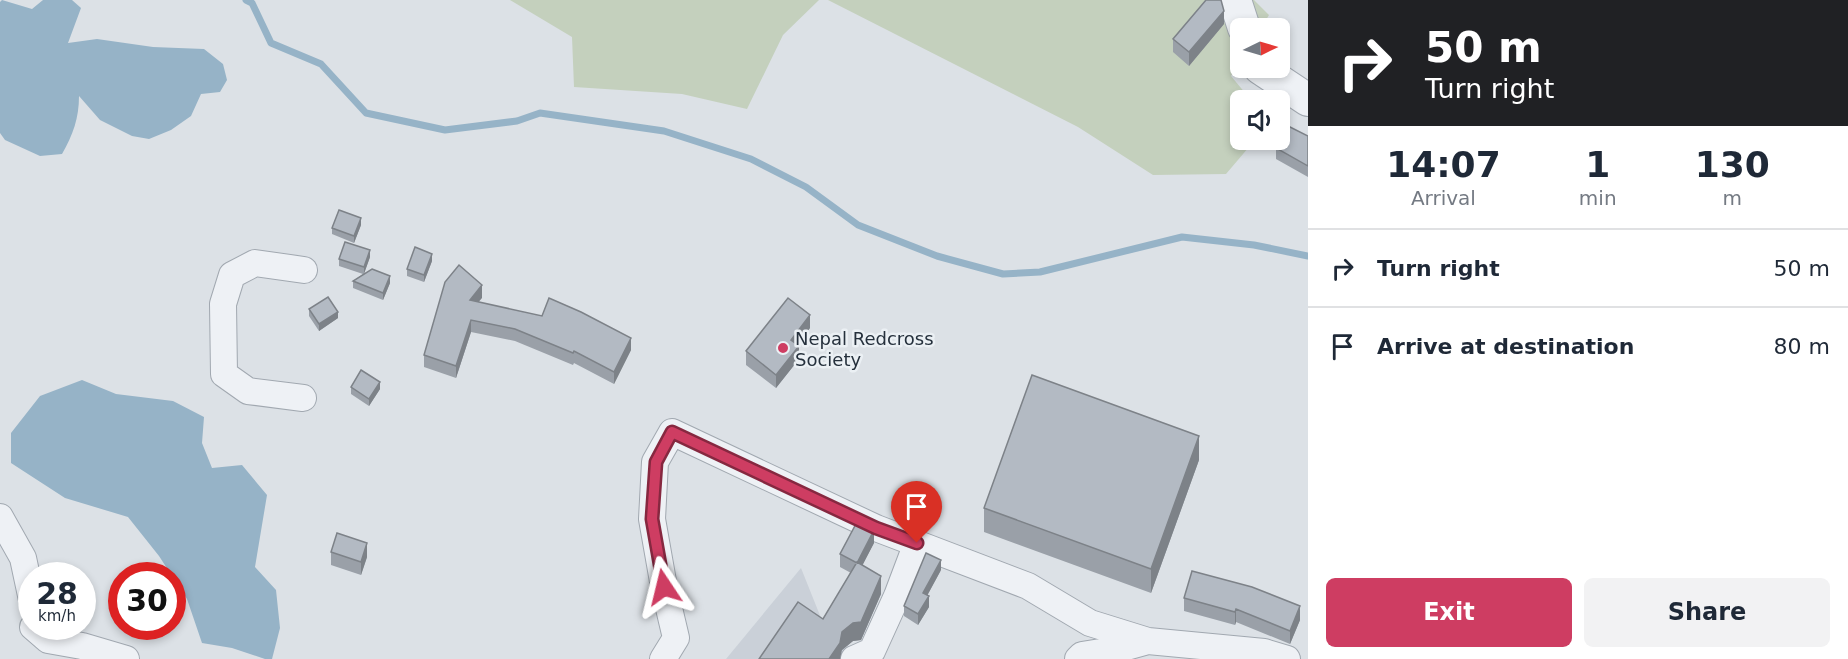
<!DOCTYPE html>
<style>
body{margin:0;font-family:"DejaVu Sans",sans-serif;background:#f2f2f3;color:#1f2937;height:100vh;display:flex;flex-direction:column;font-size:22px;white-space:nowrap}
*{box-sizing:border-box;margin:0}
p{font-size:20px;color:#747a83}
.icon{flex:none;width:33px;height:33px;fill:none;stroke:currentColor;stroke-width:2;stroke-linecap:round;stroke-linejoin:round}
.map{position:relative;flex:1;overflow:hidden}
.panel{display:flex;flex-direction:column;background:#fff;width:540px}
.panel>*{flex:none}
.hud{background:#202124;color:#fff;overflow:hidden}
.needle{width:39px;rotate:85deg}
.buttons{position:absolute;left:1230px;top:18px;display:grid;gap:12px}
.buttons a{display:grid;place-items:center;width:60px;height:60px;border-radius:9px;background:#fff;box-shadow:0 3px 9px #0003;font-size:30px}
.speed{position:absolute;left:18px;top:562px;display:flex;gap:12px;font-size:30px;font-weight:700;text-align:center}
.speed>*{display:grid;place-content:center;width:78px;height:78px;border-radius:50%;background:#fff;box-shadow:0 3px 9px #0003;line-height:1}
.speed small{font-size:15px;font-weight:400}
.speed .limit{border:9px solid #d22;background:#fff;color:#111}
.pin{position:absolute;display:grid;place-items:center;width:51px;height:51px;color:#fff;margin:-62px -26px;border-radius:50% 50% 50% 0;rotate:-45deg;box-shadow:0 0 6px #0007}
.pin .icon{rotate:45deg}
.me{position:absolute;width:66px;margin:-33px;rotate:350deg;stroke-linejoin:round;filter:drop-shadow(0 0 4px #0008)}
.turn{display:flex;align-items:center;gap:21px;height:126px;padding:0 18px;font-size:27px}
.turn .icon{width:78px;height:78px;stroke-width:2.5}
.turn b{display:block;font-size:42px;line-height:51px}
.eta{display:flex;justify-content:space-evenly;align-items:center;height:102px;text-align:center}
.eta b{font-size:36px;font-weight:800;line-height:42px}
.cta{display:flex;gap:12px;margin-top:auto;padding:12px 18px}
.cta a{flex:1;height:69px;border-radius:9px;background:#ce3d62;color:#fff;font-size:24px;font-weight:800;line-height:69px;text-align:center}
.cta a+a{background:#f2f2f3;color:#1f2937}
ul{padding:0;list-style:none}
li{display:flex;align-items:center;gap:18px;height:78px;padding:0 18px;border-top:2px solid #e0e1e3}
li div{flex:1}
li b{display:block;font-size:22px}
li em{font-style:normal}
main{display:flex;flex:1;min-height:0}
.map>svg:first-child{display:block}
.built{fill:#cad0d8}
.green{fill:#c4d0bd}
.water{fill:#96b3c7}
.lines{fill:none;stroke-linecap:round;stroke-linejoin:round}
.stream{stroke:#96b3c7;stroke-width:7}
.minor-casing{stroke:#a1a8b0;stroke-width:28}
.tertiary-casing{stroke:#a1a8b0;stroke-width:34}
.minor{stroke:#eef1f5;stroke-width:26}
.tertiary{stroke:#eef1f5;stroke-width:32}
.wall{fill:#9aa0a8}
.shaded-wall{fill:#7d8288}
.building{fill:#b3bac3;stroke:#7d8288;stroke-width:1.5}
.route-casing{stroke:#862840;stroke-width:15}
.route{stroke:#ce3d62;stroke-width:10}
.poi-dot{fill:#ce3d62;stroke:#ebf0f4;stroke-width:2}
.labels{text-anchor:middle;dominant-baseline:central;stroke-width:5;stroke-linejoin:round;paint-order:stroke}
.poi-label{font-size:18px;fill:#25303c;stroke:#ebf0f4;text-anchor:start}
</style>
<main>
<div class="map">
<svg width="1308" height="659" viewBox="0 0 1308 659">
<rect width="100%" height="100%" fill="#dce1e6"/>
<path class="built" d="M801,568L825,628L854,650L859,659H726Z"/>
<path class="green" d="M510,0H819L783,35L747,109L682,94L574,87L572,37Z
M828,0H1254L1269,15L1261,28H1240V60L1231,76L1251,100H1240V140H1255L1226,174L1153,175L1078,127Z"/>
<path class="water" d="M2,0L32,9L43,0H72L81,8L68,43L97,39L153,47L204,49L223,64L227,80L220,92L201,94L191,116L171,130L149,139L132,136L100,120L79,96C79,118 73,135 62,154L40,156L5,140L0,133V2Z
M82,380L116,394L173,401L204,417L202,443L212,468L242,465L267,495L255,567L276,590L280,628L272,659H265L232,648L202,643L187,599L159,556L128,517L65,498L11,463V433L40,396Z"/>
<g class="lines">
<path class="stream" d="M246,0L252,3L271,43L321,64L366,113L445,130L517,121L540,113L664,131L751,159L806,187L858,225L937,256L1003,274L1040,272L1182,237L1254,245L1308,256"/>
<defs>
<path id="minor" d="M303,398L248,391L224,374L223,304L232,275L255,263L304,270
M0,517L23,558L32,600
M33,627L48,640L82,646L126,659
M663,659L676,638L664,587L652,519L655,462L672,432L876,528L1028,586L1090,623L1148,641L1264,652L1287,659
M854,659L872,651L897,596L917,543
M1078,659L1082,655L1119,649L1148,641"/>
<path id="tertiary" d="M1235,0L1244,28
M1260,68L1308,100"/>
</defs>
<use href="#minor" class="minor-casing"/>
<use href="#tertiary" class="tertiary-casing"/>
<use href="#minor" class="minor"/>
<use href="#tertiary" class="tertiary"/>
</g>
<path class="wall" d="M1224,24L1189,66L1173,52V39Z
M1308,136V177L1276,159V148Z
M361,225L354,243L332,234V228Z
M370,257L364,273L390,283L383,300L353,288V281L363,274L339,266V259Z
M432,261L424,282L407,276V269Z
M482,298L478,302L631,350L614,384L574,363L573,365L515,341L471,332L456,378L424,367V355Z
M309,309L338,318L319,331L309,316Z
M810,328L797,345L799,359L776,388L746,365V351Z
M351,387L380,389L369,406L351,394Z
M1199,460L1151,593L984,532V508Z
M874,543L862,565L881,594L861,640L853,641L842,650L823,619L851,573L840,567V554Z
M331,552L367,557L361,575L331,565Z
M941,570L927,596L929,607L918,625L904,616V606Z
M1184,598L1300,620L1290,644L1236,622L1235,625L1184,611Z"/>
<path class="shaded-wall" d="M1224,11V24L1189,66V52Z
M361,218V225L354,243V236Z
M370,250V257L364,274V267Z
M432,254V261L424,282V275Z
M390,276V283L383,300V293Z
M482,285V298L470,312V300Z
M338,312V318L319,331V324Z
M810,315V328L791,353V340Z
M471,320V332L456,378V366Z
M631,338V350L614,384V372Z
M799,346V359L776,388V375Z
M380,382V389L369,406V399Z
M1199,436V460L1151,593V569Z
M874,530V543L857,576V563Z
M367,543V557L361,575V562Z
M941,560V570L923,603V593Z
M881,576V594L861,640L853,641L842,650L840,659H829L842,632Z
M929,596V607L918,625V614Z
M1300,606V620L1290,644V631Z
M1236,609V622L1235,625V612Z"/>
<path class="building" d="M1206,0H1221L1224,11L1189,52L1173,39Z
M1288,126L1308,136V166L1276,148Z
M339,210L361,218L354,236L332,228Z
M345,242L370,250L364,267L339,259Z
M415,247L432,254L424,275L407,269Z
M459,265L482,285L470,300L542,316L549,298L581,312L631,338L614,372L574,351L573,353L515,329L471,320L456,366L424,355L445,282Z
M372,269L390,276L383,293L353,281Z
M328,297L338,312L319,324L309,309Z
M788,298L810,315L791,340L799,346L776,375L746,351Z
M361,370L380,382L369,399L351,387Z
M1032,375L1199,436L1151,569L984,508Z
M857,522L874,530L857,563L840,554Z
M337,533L367,543L361,562L331,552Z
M926,553L941,560L923,593L929,596L918,614L904,606Z
M857,562L881,576L861,622L853,623L842,632L840,643L829,659H759L798,602L823,619Z
M1192,571L1252,587L1300,606L1290,631L1236,609L1235,612L1184,598Z"/>
<g class="lines">
<defs>
<path id="route" d="M664,587L652,519L656,462L672,432L876,528L917,543"/>
</defs>
<use href="#route" class="route-casing"/>
<use href="#route" class="route"/>
</g>
<circle class="poi-dot" cx="783" cy="348" r="6"/>
<g class="labels">
<g class="poi-label">
<text x="795" y="338">Nepal Redcross<tspan x="795" dy="21">Society</tspan></text>
</g>
</g>
</svg>
<div class="buttons">
<a><svg class="needle" viewBox="-14 -14 28 28"><path d="M0-13l5 13h-10z" fill="#e53935"/><path d="M0 13l5-13h-10z" fill="#747a83"/></svg></a>
<a><svg class="icon" aria-label="sound" viewBox="0 0 24 24"><path d="M4 9h4l5-4v14l-5-4H4zM17 9q2 3 0 6"/></svg></a>
</div>
<div class="speed"><div>28<small>km/h</small></div><div class="limit">30</div></div>
<div class="pin" style="left:917px;top:543px;background:#d93025"><svg class="icon" aria-label="arrive" viewBox="0 0 24 24"><path d="M6 21V4h12l-3 4 3 4H6"/></svg></div>
<svg class="me" style="left:664px;top:587px" viewBox="-20 -20 40 40"><path d="M0-17L14 15 0 8-14 15z" fill="#ce3d62" stroke="#fff" stroke-width="4"/></svg>
</div>
<section class="panel">
<div class="hud">
<div class="turn"><svg class="icon" aria-label="right" viewBox="0 0 24 24"><path d="M7 20v-9h11M14 6l5 5-5 5"/></svg><div><b>50 m</b>Turn right</div></div>
</div>
<div class="eta">
<div><b>14:07</b><p>Arrival</p></div>
<div><b>1</b><p>min</p></div>
<div><b>130</b><p>m</p></div>
</div>
<ul>
<li><svg class="icon" aria-label="right" viewBox="0 0 24 24"><path d="M7 20v-9h11M14 6l5 5-5 5"/></svg><div><b>Turn right</b></div><em>50 m</em></li>
<li><svg class="icon" aria-label="arrive" viewBox="0 0 24 24"><path d="M6 21V4h12l-3 4 3 4H6"/></svg><div><b>Arrive at destination</b></div><em>80 m</em></li>
</ul>
<div class="cta"><a>Exit</a><a>Share</a></div>
</section>
</main>
